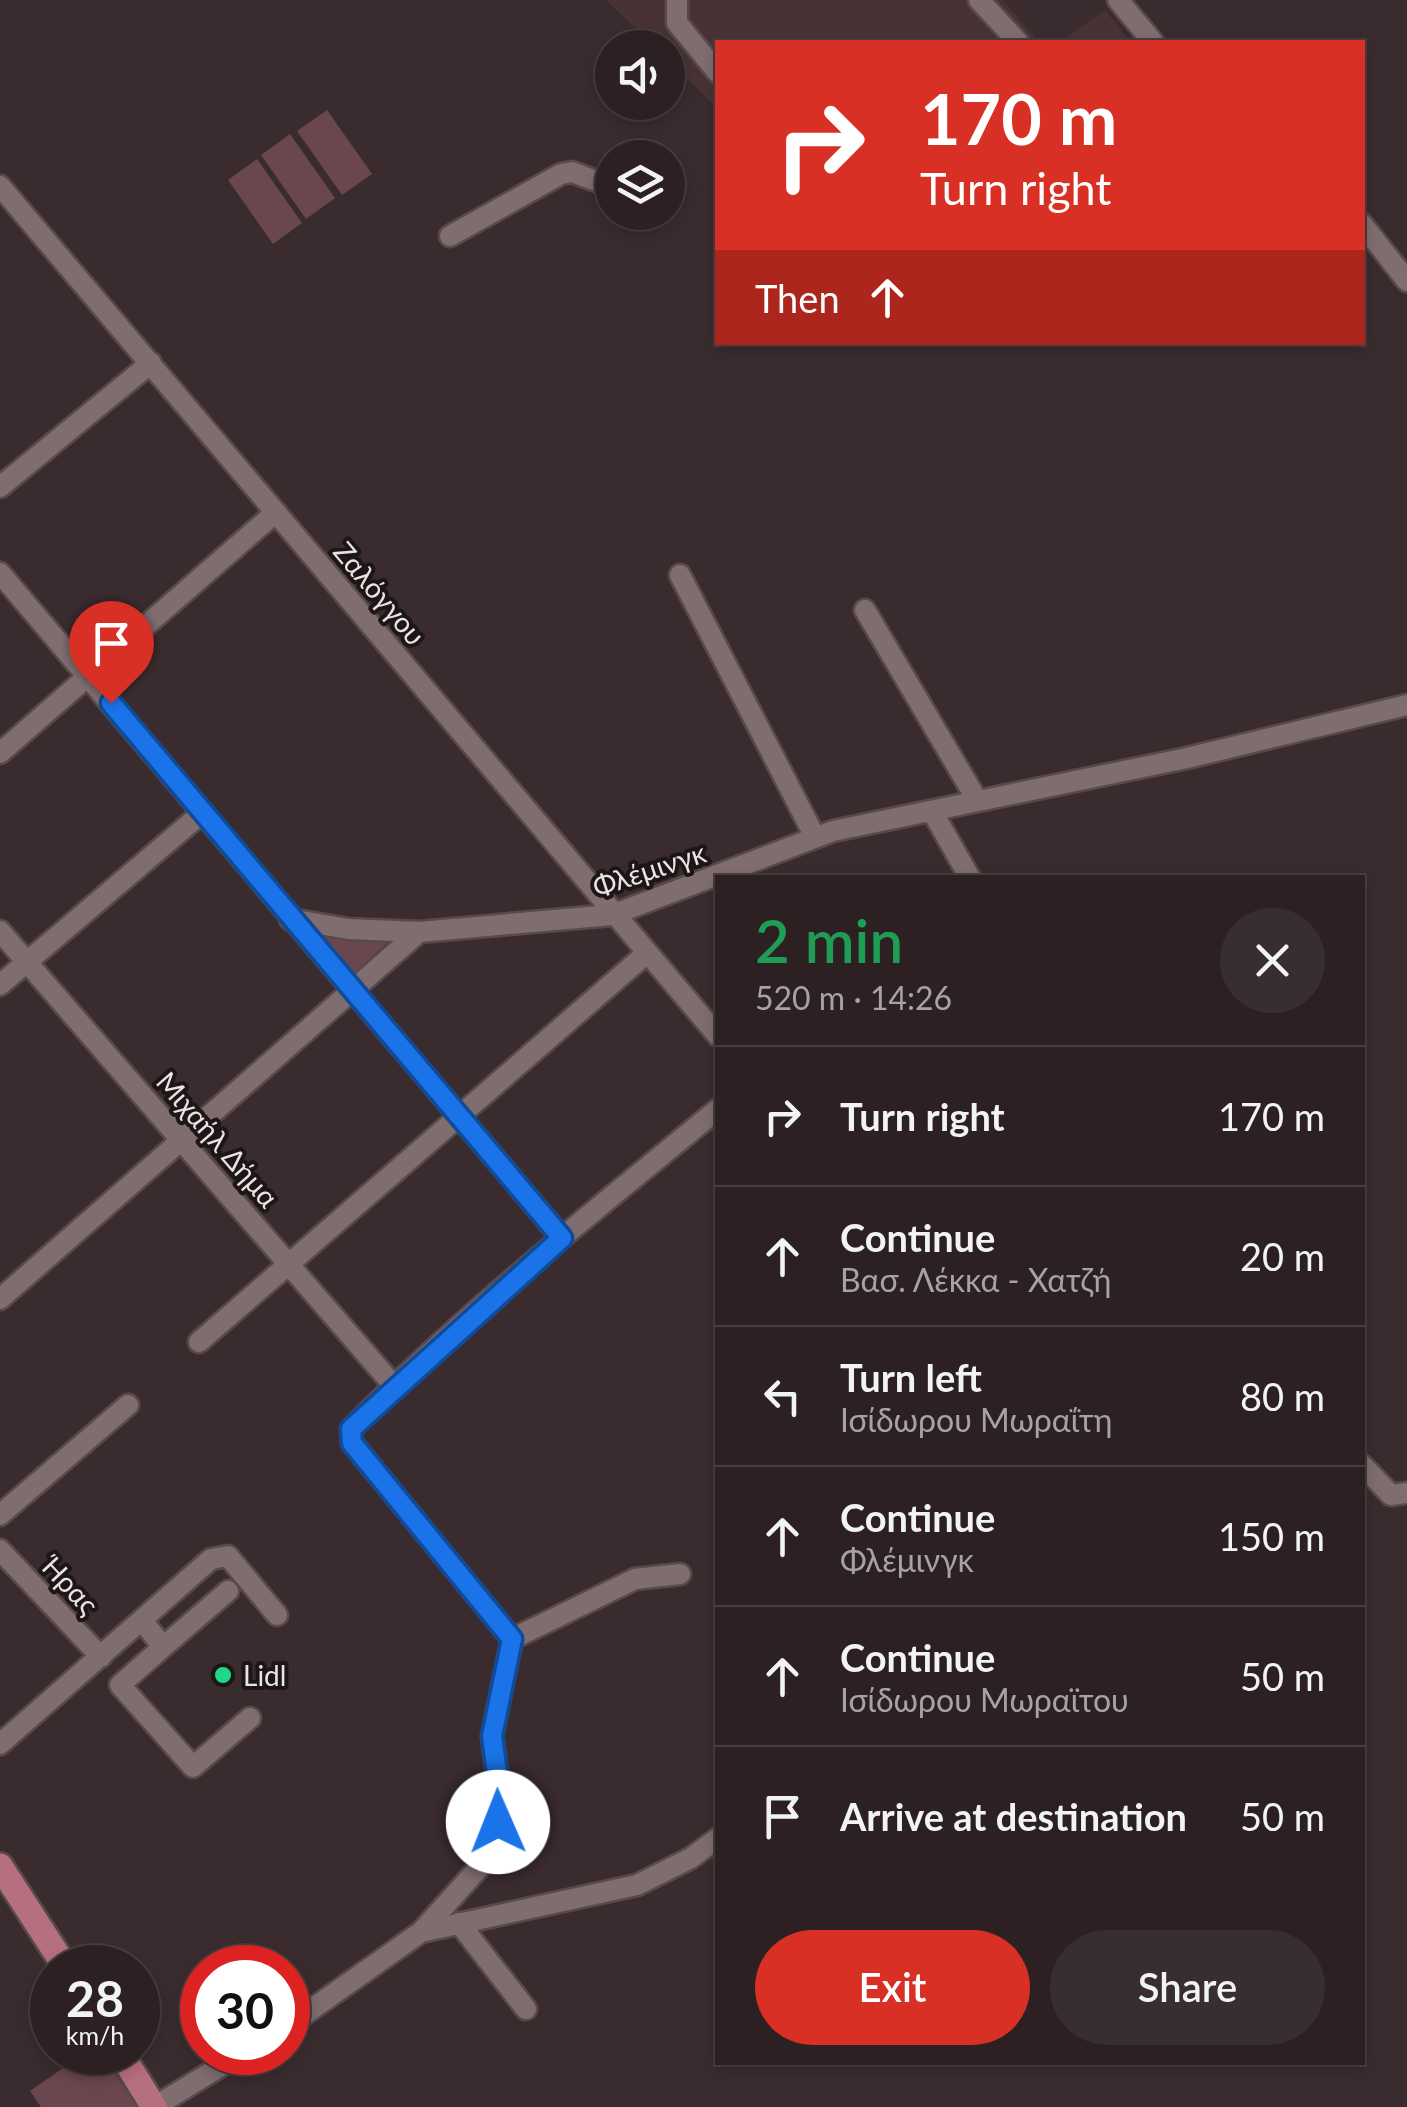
<!DOCTYPE html>
<meta charset="utf-8">
<style>
body{margin:0;font-family:Lato,sans-serif;background:#382d2f;color:#f1f3f6;height:100vh;display:flex;flex-direction:column;font-size:38px;white-space:nowrap}
*{box-sizing:border-box;margin:0}
p{font-size:32px;color:#a6a3a5}
.icon{flex:none;width:55px;height:55px;fill:none;stroke:currentColor;stroke-width:2;stroke-linecap:round;stroke-linejoin:round}
.map{position:relative;flex:1;overflow:hidden}
.details{position:absolute;left:715px;top:875px;width:650px;height:1190px;display:flex;flex-direction:column;background:#2c2022;border-radius:0px;box-shadow:0 5px 15px #0003,0 0 0 2px #483e40}
.details>*{flex:none}
.guide{position:absolute;left:715px;top:40px;width:650px;height:305px;border-radius:0px;box-shadow:0 5px 15px #0003,0 0 0 2px #483e40;background:#d93025;color:#fff;overflow:hidden}
.controls{position:absolute;left:595px;top:30px;display:grid;gap:20px}
.controls a{display:grid;place-items:center;width:90px;height:90px;border-radius:50%;background:#2c2022;box-shadow:0 5px 15px #0003,0 0 0 2px #483e40;font-size:50px}
.speed{position:absolute;left:30px;top:1945px;display:flex;gap:20px;font-size:50px;font-weight:700;text-align:center}
.speed>*{display:grid;place-content:center;width:130px;height:130px;border-radius:50%;background:#2c2022;box-shadow:0 5px 15px #0003,0 0 0 2px #483e40;line-height:1}
.speed small{font-size:25px;font-weight:400}
.speed .limit{border:15px solid #d22;background:#fff;color:#111}
.pin{position:absolute;display:grid;place-items:center;width:85px;height:85px;color:#fff;margin:-102px -42px;border-radius:50% 50% 50% 0;rotate:-45deg;box-shadow:0 0 10px #0007}
.pin .icon{rotate:45deg}
.me{position:absolute;width:110px;margin:-55px;rotate:359deg;stroke-linejoin:round;filter:drop-shadow(0 0 8px #0008)}
.turn{display:flex;align-items:center;gap:35px;height:210px;padding:0 40px;font-size:45px}
.turn .icon{width:130px;height:130px;stroke-width:2.5}
.turn b{display:block;font-size:70px;line-height:85px}
.then{display:flex;align-items:center;height:95px;padding:0 40px;background:#0003;gap:20px;font-size:38px}
.round{display:grid;place-items:center;flex:none;width:105px;height:105px;border-radius:52px;background:#382d2f}
.summary{display:flex;align-items:center;justify-content:space-between;height:170px;padding:0 40px}
h1{font-size:60px;font-weight:600;line-height:75px;color:#1e9e55}
.action{display:flex;gap:20px;margin-top:auto;padding:20px 40px}
.action a{flex:1;height:115px;border-radius:60px;background:#d93025;color:#fff;font-size:40px;font-weight:600;line-height:115px;text-align:center}
.action a+a{background:#382d2f;color:#f1f3f6}
ul{padding:0;list-style:none}
li{display:flex;align-items:center;gap:30px;height:140px;padding:0 40px;border-top:2px solid #483e40}
li div{flex:1}
li b{display:block;font-size:38px}
li em{font-style:normal}
.map>svg:first-child{display:block}
.built{fill:#483236}
.green{fill:#6a474e}
.lines{fill:none;stroke-linecap:round;stroke-linejoin:round}
.minor-casing{stroke:#564a4b;stroke-width:25}
.major-casing{stroke:#564a4b;stroke-width:30}
.minor{stroke:#7f6d70;stroke-width:20}
.major{stroke:#b66f7e;stroke-width:25}
.route-casing{stroke:#114b97;stroke-width:25}
.route{stroke:#1a73e8;stroke-width:18}
.poi-dot{fill:#1ed888;stroke:#1d1617;stroke-width:4}
.labels{text-anchor:middle;dominant-baseline:central;stroke-width:8;stroke-linejoin:round;paint-order:stroke}
.street-label{font-size:28px;fill:#ece2e3;stroke:#1d1617}
.poi-label{font-size:28px;fill:#ece2e3;stroke:#1d1617;text-anchor:start}
</style>
<div class="map">
<svg width="1407" height="2107" viewBox="0 0 1407 2107">
<rect width="100%" height="100%" fill="#3a2b2e"/>
<path class="built" d="M606,0H1003L1039,42H718L717,108L668,60V48L655,47Z
M1105,10L1131,42H1060Z"/>
<path class="green" d="M327,110L372,174L342,195L297,131Z
M290,134L335,198L306,219L261,155Z
M257,159L302,223L273,244L228,180Z
M314,933L391,939L352,975Z
M86,2052L102,2053L137,2107H41L30,2091Z"/>
<g class="lines">
<defs>
<path id="minor" d="M677,0V23L718,73
M979,0L1018,42
M1118,0L1153,42
M0,186L718,1036
M1362,224L1407,281
M450,236L561,174L572,172L612,187
M0,487L151,363
M0,573L562,1238
M680,575L815,837
M865,610L977,800
M0,753L276,512
M932,811L970,878
M290,919L348,929L419,932L612,915L833,831L1187,758L1407,705
M0,931L394,1386
M0,985L202,813
M0,1299L419,932
M199,1342L647,953
M1362,1465L1391,1495L1407,1493
M0,1515L128,1405
M0,1550L101,1657
M142,1620L163,1647L120,1685L193,1767L250,1718
M512,1639L635,1579L680,1574
M163,1647L228,1591
M0,1744L211,1559L228,1556L277,1615
M459,1923L526,2009
M421,1932L486,1860L494,1843L501,1802L492,1736L512,1639L352,1443L351,1429C465,1313 593,1212 718,1109
M288,2026L421,1932L637,1885L691,1858L718,1838
M154,2107L244,2052"/>
<path id="major" d="M0,1866L66,1968
M120,2052L154,2107"/>
</defs>
<use href="#minor" class="minor-casing"/>
<use href="#major" class="major-casing"/>
<use href="#minor" class="minor"/>
<use href="#major" class="major"/>
</g>
<g class="lines">
<defs>
<path id="route" d="M111,703L562,1238L351,1429L352,1443L512,1639L492,1736L501,1802L498,1822"/>
</defs>
<use href="#route" class="route-casing"/>
<use href="#route" class="route"/>
</g>
<circle class="poi-dot" cx="223" cy="1675" r="10"/>
<g class="labels">
<g class="street-label">
<text transform="translate(380 593) rotate(50)">Ζαλόγγου</text>
<text transform="translate(649 869) rotate(-18)">Φλέμινγκ</text>
<text transform="translate(218 1139) rotate(49)">Μιχαήλ Δήμα</text>
<text transform="translate(71 1585) rotate(47)">Ήρας</text>
</g>
<g class="poi-label">
<text x="243" y="1675">Lidl</text>
</g>
</g>
</svg>
<div class="controls">
<a><svg class="icon" aria-label="sound" viewBox="0 0 24 24"><path d="M4 9h4l5-4v14l-5-4H4zM17 9q2 3 0 6"/></svg></a>
<a><svg class="icon" aria-label="layers" viewBox="0 0 24 24"><path d="M12 4l9 5-9 5-9-5zM3 14l9 5 9-5"/></svg></a>
</div>
<div class="speed"><div>28<small>km/h</small></div><div class="limit">30</div></div>
<div class="pin" style="left:111px;top:703px;background:#d93025"><svg class="icon" aria-label="arrive" viewBox="0 0 24 24"><path d="M6 21V4h12l-3 4 3 4H6"/></svg></div>
<svg class="me" style="left:498px;top:1822px" viewBox="-20 -20 40 40"><circle r="19" fill="#fff"/><path d="M0-13L10 11 0 6-10 11z" fill="#1a73e8"/></svg>
<div class="guide">
<div class="turn"><svg class="icon" aria-label="right" viewBox="0 0 24 24"><path d="M7 20v-9h11M14 6l5 5-5 5"/></svg><div><b>170 m</b>Turn right</div></div>
<div class="then">Then<svg class="icon" aria-label="ahead" viewBox="0 0 24 24"><path d="M12 20V5M6 11l6-6 6 6"/></svg></div>
</div>
<section class="details">
<div class="summary"><div><h1>2 min</h1><p>520 m · 14:26</p></div><a class="round"><svg class="icon" aria-label="close" viewBox="0 0 24 24"><path d="M6 6l12 12M18 6L6 18"/></svg></a></div>
<ul>
<li><svg class="icon" aria-label="right" viewBox="0 0 24 24"><path d="M7 20v-9h11M14 6l5 5-5 5"/></svg><div><b>Turn right</b></div><em>170 m</em></li>
<li><svg class="icon" aria-label="ahead" viewBox="0 0 24 24"><path d="M12 20V5M6 11l6-6 6 6"/></svg><div><b>Continue</b><p>Βασ. Λέκκα - Χατζή</p></div><em>20 m</em></li>
<li><svg class="icon" aria-label="left" viewBox="0 0 24 24"><path d="M17 20v-9H6M10 6l-5 5 5 5"/></svg><div><b>Turn left</b><p>Ισίδωρου Μωραΐτη</p></div><em>80 m</em></li>
<li><svg class="icon" aria-label="ahead" viewBox="0 0 24 24"><path d="M12 20V5M6 11l6-6 6 6"/></svg><div><b>Continue</b><p>Φλέμινγκ</p></div><em>150 m</em></li>
<li><svg class="icon" aria-label="ahead" viewBox="0 0 24 24"><path d="M12 20V5M6 11l6-6 6 6"/></svg><div><b>Continue</b><p>Ισίδωρου Μωραϊτου</p></div><em>50 m</em></li>
<li><svg class="icon" aria-label="arrive" viewBox="0 0 24 24"><path d="M6 21V4h12l-3 4 3 4H6"/></svg><div><b>Arrive at destination</b></div><em>50 m</em></li>
</ul>
<div class="action"><a>Exit</a><a>Share</a></div>
</section>
</div>
